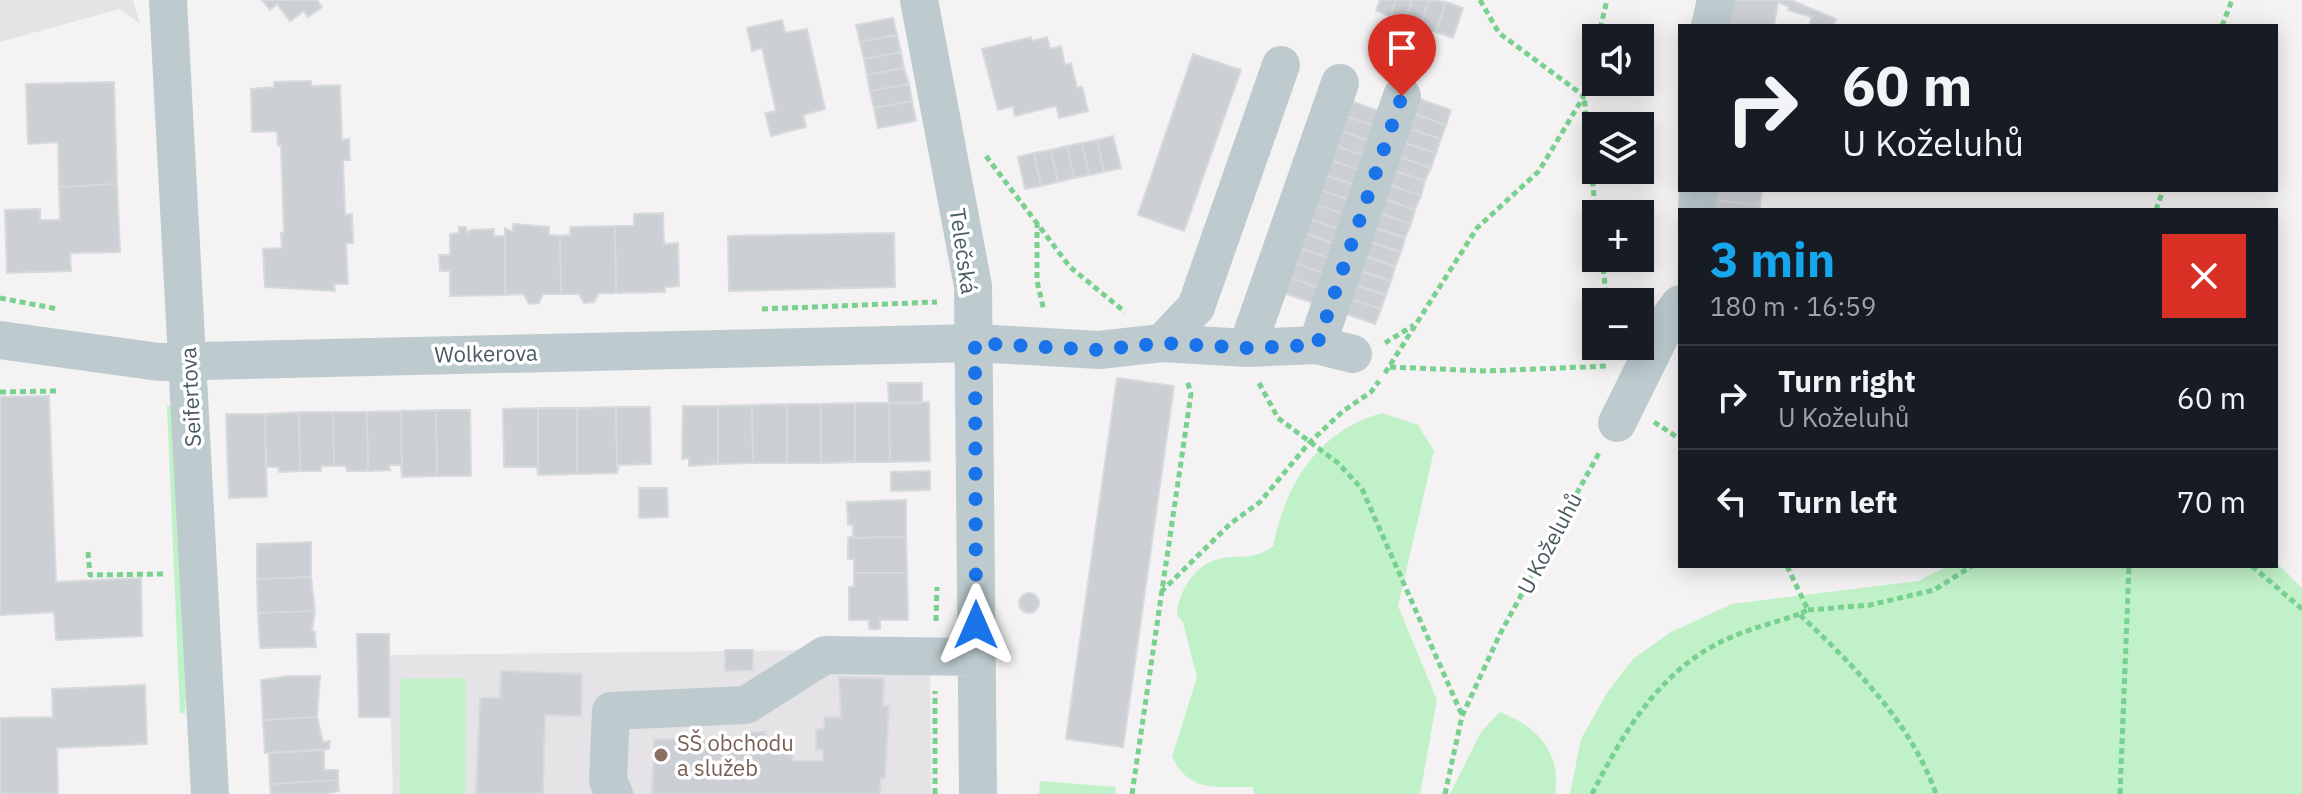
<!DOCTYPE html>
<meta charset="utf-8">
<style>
body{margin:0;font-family:"IBM Plex Sans",sans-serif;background:#20242c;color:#f1f3f6;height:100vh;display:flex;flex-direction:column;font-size:30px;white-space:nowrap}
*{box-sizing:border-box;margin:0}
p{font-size:26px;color:#9ea1a6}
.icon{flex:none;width:44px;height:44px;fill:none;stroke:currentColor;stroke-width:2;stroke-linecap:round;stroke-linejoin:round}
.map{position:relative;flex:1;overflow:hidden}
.panel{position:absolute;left:1678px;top:208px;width:600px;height:360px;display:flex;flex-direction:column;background:#171b24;border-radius:0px;box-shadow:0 4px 20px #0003}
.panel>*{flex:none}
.guide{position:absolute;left:1678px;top:24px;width:600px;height:168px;border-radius:0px;box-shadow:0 4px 20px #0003;background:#171b24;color:#f1f3f6;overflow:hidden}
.buttons{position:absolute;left:1582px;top:24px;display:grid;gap:16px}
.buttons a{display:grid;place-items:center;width:72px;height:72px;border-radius:0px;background:#171b24;box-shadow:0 4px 20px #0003;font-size:40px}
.pin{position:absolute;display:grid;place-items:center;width:68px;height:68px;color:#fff;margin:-82px -34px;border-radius:50% 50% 50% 0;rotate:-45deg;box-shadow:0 0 8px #0007}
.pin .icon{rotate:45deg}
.me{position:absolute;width:88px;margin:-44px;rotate:0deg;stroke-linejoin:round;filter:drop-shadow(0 0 6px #0008)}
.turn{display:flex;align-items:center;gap:28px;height:168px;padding:0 32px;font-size:36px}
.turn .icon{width:104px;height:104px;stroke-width:2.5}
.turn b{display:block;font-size:56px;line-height:68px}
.round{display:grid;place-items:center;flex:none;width:84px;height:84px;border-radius:0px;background:#20242c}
.summary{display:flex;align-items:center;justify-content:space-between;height:136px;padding:0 32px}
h1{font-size:48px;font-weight:700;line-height:60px;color:#16a6eb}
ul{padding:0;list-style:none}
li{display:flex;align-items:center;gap:24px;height:104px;padding:0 32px;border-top:2px solid #363941}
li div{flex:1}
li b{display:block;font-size:30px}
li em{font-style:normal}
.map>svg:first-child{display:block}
.education{fill:#e5e3e5}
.green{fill:#c1f1c8}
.building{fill:#ccd0d4;stroke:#d6dadd;stroke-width:2}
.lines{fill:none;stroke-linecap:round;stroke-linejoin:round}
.path{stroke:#78d18f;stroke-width:5;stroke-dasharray:6 4;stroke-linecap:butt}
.minor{stroke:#bdcbcf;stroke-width:38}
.route{stroke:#1a73e8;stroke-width:14;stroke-dasharray:0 25.2}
.education-dot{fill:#8d6e63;stroke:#fff;stroke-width:3}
.labels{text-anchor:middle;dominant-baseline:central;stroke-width:7;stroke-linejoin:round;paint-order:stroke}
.street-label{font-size:22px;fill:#495b60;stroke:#fff}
.education-label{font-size:22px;fill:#785e54;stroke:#fff;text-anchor:start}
</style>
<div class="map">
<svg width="2302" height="794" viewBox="0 0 2302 794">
<rect width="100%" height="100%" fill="#f4f2f3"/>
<path class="education" d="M0,0H133L140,24L119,9L0,42Z
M930,649L931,794H393L389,655Z"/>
<path class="green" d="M175,405L187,680L185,714L180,713L167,406Z
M1382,413L1418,425L1434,451L1398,606L1437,700L1420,794H1254L1253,787C1216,786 1191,794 1172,757L1197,677L1183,623L1177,615C1178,592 1195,564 1219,559C1242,553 1252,562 1273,546C1286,483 1318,431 1382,413Z
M2276,562L2302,588V794H1570L1581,739L1607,693L1633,659L1671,632L1732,604L1918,581L1948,566H2276Z
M466,678V794H400V679Z
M1500,712C1536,726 1562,752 1555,794H1450L1481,732Z
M1040,781L1116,787L1115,794H1039Z"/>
<path class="building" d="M262,0H317L322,7L308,17L304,11L290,21L277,4L270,10Z
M1380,0H1396L1390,16L1376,11Z
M1396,0H1412L1405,21L1390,16Z
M1412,0H1429L1420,27L1405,21Z
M1429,0L1446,2L1436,32L1420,27Z
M1734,0H1791L1836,19L1833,26H1809L1812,17L1788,10L1789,7L1778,2L1774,26H1729Z
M1446,2L1463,8L1453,38L1436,32Z
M893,18L897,35L860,42L856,25Z
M782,20L785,33L807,29L825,109L803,115L806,127L771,136L765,113L776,111L762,48L752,51L747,28Z
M897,35L901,52L864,59L860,42Z
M1031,37L1032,41L1047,37L1050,49L1061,46L1065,65L1071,63L1077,88L1082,87L1088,111L1059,118L1056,106L1015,116L1013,106L998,110L982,49Z
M901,52L904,68L867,75L864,59Z
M1193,54L1241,70L1184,231L1138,215Z
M904,68L909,84L870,91L867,75Z
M311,81V86L340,85L342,140L349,139L350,160H343L345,215L352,214L353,243H346L348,284H334L335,291L265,287L263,249L282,248L281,233H284L281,145L278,146L277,131L252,132L251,89L274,87V82Z
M114,82L117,184L59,187L58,142L28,144L26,84Z
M909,84L912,101L874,108L870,91Z
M1420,99L1451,110L1446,125L1415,114Z
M912,101L916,121L878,128L874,108Z
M1351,101L1380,111L1375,126L1346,116Z
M1415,114L1446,125L1441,139L1410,129Z
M1346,116L1375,126L1370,141L1341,131Z
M1410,129L1441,139L1436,153L1405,143Z
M1341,131L1370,141L1365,156L1336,146Z
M1113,136L1121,168L1104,172L1097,140Z
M1097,140L1104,172L1089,175L1082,143Z
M1082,143L1089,175L1074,178L1067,146Z
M1405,143L1436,153L1431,168L1400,157Z
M1067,146L1074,178L1058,182L1051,150Z
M1336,146L1365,156L1360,170L1330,160Z
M1051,150L1058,182L1041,186L1034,153Z
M1034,153L1041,186L1025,189L1018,157Z
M1400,157L1431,168L1425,181L1395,171Z
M1330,160L1360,170L1355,185L1325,175Z
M1395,171L1425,181L1421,196L1390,185Z
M1325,175L1355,185L1350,200L1320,190Z
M117,184L120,252L70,253L71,271L7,273L5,210L40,209V220H60L59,187Z
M1390,185L1421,196L1415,210L1385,199Z
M1320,190L1350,200L1344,214L1315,204Z
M1715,190H1762L1760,205L1715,200Z
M1385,199L1415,210L1411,224L1381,214Z
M1715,200L1760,205V210H1715Z
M1315,204L1344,214L1339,229L1310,219Z
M663,213L664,244L678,243L679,286L665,287V292L616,293L615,226H634V214Z
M1381,214L1411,224L1405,238L1376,228Z
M1310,219L1339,229L1334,244L1305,233Z
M513,224L549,227V235L560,236L561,294H543L539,303L529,304L524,294L505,295V228L513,232Z
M615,226L616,293H599L594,302L584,303L579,294H561L560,236L570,235V227Z
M459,227H466L467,233L471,230L494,229V236H505V295L450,296V271H440L439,255H450V234L459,233Z
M1376,228L1405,238L1401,252L1371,242Z
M894,233L895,287L729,291L728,236Z
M1305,233L1334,244L1329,258L1300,248Z
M1371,242L1401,252L1395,267L1366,256Z
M1300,248L1329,258L1324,273L1295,263Z
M1366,256L1395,267L1391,281L1361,271Z
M1295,263L1324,273L1319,288L1289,277Z
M1361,271L1391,281L1386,295L1356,285Z
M1289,277L1319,288L1313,303L1284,293Z
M1356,285L1386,295L1381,309L1351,299Z
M1351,299L1381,309L1375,324L1346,314Z
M1117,378L1174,386L1123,747L1066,739Z
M888,383H922V403H889Z
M49,396L56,582L141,578L142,636L56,640L54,612L0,615V397Z
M929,402L930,461L890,462L889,403Z
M855,403H889L890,462H855Z
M855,403V462L821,463V404Z
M787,404V463H753L752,405Z
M787,404H821V463H787Z
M752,405L753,463L718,464V406Z
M683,406H718V464L689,466V458L682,459Z
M616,407H650L651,464L619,465L617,473Z
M616,407L617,473L577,474V408Z
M538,408H577V474L538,475Z
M538,408V475L537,467H504L503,409Z
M436,410H470L471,476H437Z
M436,410L437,476L402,477L401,411Z
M401,411L402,477L401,465H389L390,470L368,471L367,412Z
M299,412H333L334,466H321V471H300Z
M299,412L300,471L279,472L278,467H267L266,472L265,414Z
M333,412H367L368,471H347L346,466H334Z
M226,414H265L267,497L229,498Z
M930,471V490L891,491V472Z
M639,488H667L668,517L639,518Z
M906,500V537L848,538L853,536V525H848L847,502Z
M906,537L907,573H854V559H848V538Z
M311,542V577L257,579V544Z
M854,573H907L908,620H880V629H869V620H849V587H854Z
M311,577L315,611L258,613L257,579Z
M1019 603a10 10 0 1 1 20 0a10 10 0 1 1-20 0Z
M315,611L312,631L315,632L316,647L260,648L258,613Z
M357,634H389L390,717H359Z
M725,650H753V670L725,671Z
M501,671L582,674L581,716L545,715L543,794H476L480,698H500Z
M289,676H320L317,717L263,720L261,680Z
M839,677L884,678L883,706H889L885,778H881L880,794H652L654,739L743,741V732H766V742L793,743L792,761H823V750H816V729H824L825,717L841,718Z
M145,685L147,744L57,748L58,794H0V718L53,717L52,689Z
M317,717L323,742L330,741L329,749L265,753L263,720Z
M324,750V770H338V780L270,784L269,753Z
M338,780L339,791L326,794H271L270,784Z"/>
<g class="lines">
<path class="path" d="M1480,0L1499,33L1584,96
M2222,26L2232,0
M986,156L1070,267L1125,312
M2156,210L2163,190
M1596,216L1584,96L1607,0
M1037,222V281L1044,311
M1602,258L1607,302
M0,298L58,309
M762,309L937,302
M1385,343L1414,325
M1390,367L1486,371L1608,366
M1385,373L1477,228L1539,171L1584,96
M1259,383L1278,418L1338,463L1362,489L1462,715
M0,392L57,391
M1654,422L1680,439
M88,552L90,575L163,574
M1787,566L1808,610L1799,614C1853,665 1911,722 1936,794
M2252,566L2302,609
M1161,592L1230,524L1260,502L1309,443L1343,411L1371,392L1379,381
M1808,610L1870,605L1934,590L1972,566
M936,621L937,587
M935,794V691
M1132,794L1191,394L1187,380
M1445,794L1462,716L1500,634L1600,451
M1592,794C1625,729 1663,665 1734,636C1755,627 1778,622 1799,614
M2120,794L2129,566"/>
<path class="minor" d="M168,0L210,794
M919,0L973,286L978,794
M1710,26L1716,0
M1697,210L1698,190
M0,340L159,362L975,343L1099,350L1162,343L1247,348L1317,345L1353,354
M1162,343L1196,307L1281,65
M1317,345L1402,96
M1247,348L1340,83
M1617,423L1668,320L1680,304
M614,794L608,781L611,711L746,705L825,655L977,657"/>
</g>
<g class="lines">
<path class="route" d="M976,625L975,343L1099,350L1162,343L1247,348L1317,345L1402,96"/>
</g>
<circle class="education-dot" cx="661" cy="755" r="8"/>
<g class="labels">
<g class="street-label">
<text transform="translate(964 251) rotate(82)">Telečská</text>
<text transform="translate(486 353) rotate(-1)">Wolkerova</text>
<text transform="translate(190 397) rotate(-93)">Seifertova</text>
<text transform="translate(1549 543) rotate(-62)">U Koželuhů</text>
</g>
<g class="education-label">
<text x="677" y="742">SŠ obchodu<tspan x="677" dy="25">a služeb</tspan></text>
</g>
</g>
</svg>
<div class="buttons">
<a><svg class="icon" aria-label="sound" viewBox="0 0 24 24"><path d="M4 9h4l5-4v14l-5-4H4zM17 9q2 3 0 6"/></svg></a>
<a><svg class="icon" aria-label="layers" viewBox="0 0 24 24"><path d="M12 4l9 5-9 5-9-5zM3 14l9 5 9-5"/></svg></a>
<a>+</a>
<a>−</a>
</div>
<div class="pin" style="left:1402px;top:96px;background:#d93025"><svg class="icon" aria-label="arrive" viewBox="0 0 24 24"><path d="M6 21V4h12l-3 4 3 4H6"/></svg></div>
<svg class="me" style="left:976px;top:625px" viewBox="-20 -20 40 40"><path d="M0-17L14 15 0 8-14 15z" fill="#1a73e8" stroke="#fff" stroke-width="4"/></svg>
<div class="guide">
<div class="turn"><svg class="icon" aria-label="right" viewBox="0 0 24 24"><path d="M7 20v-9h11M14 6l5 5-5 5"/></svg><div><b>60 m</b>U Koželuhů</div></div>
</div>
<section class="panel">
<div class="summary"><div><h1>3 min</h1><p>180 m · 16:59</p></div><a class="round" style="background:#d93025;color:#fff"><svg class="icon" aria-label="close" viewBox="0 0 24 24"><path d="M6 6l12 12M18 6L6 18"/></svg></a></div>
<ul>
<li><svg class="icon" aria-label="right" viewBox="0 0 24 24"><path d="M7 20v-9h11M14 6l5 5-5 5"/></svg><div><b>Turn right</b><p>U Koželuhů</p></div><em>60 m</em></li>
<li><svg class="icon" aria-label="left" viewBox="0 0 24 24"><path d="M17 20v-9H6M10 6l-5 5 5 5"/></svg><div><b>Turn left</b></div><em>70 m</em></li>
</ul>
</section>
</div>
